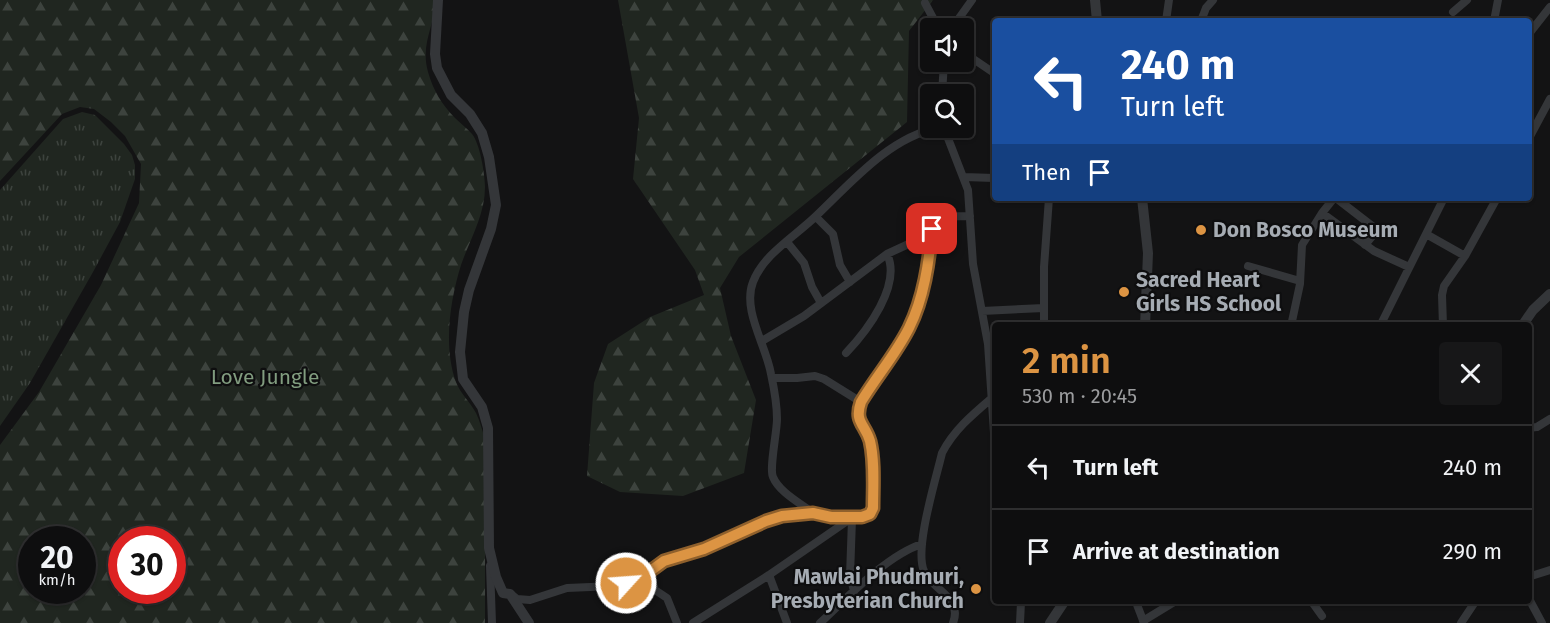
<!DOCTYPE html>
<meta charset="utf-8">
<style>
body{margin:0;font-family:"Fira Sans",sans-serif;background:#171718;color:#f1f3f6;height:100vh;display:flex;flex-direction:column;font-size:22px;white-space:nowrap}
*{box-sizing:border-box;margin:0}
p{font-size:20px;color:#9b9c9e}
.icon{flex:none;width:33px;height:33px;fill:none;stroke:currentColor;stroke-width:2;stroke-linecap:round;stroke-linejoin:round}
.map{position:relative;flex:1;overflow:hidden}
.panel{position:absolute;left:992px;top:322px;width:540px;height:282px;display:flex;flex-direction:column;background:#0e0e0f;border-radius:6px;box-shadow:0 2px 4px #0004,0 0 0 2px #2e2e2f}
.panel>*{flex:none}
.top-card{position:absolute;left:992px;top:18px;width:540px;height:183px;border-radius:6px;box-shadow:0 2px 4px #0004,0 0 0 2px #2e2e2f;background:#1a4fa0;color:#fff;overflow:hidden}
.buttons{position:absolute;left:920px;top:18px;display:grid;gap:12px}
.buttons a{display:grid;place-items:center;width:54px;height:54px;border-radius:6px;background:#0e0e0f;box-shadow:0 2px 4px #0004,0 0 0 2px #2e2e2f;font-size:30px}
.speed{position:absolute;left:18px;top:526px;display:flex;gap:12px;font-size:30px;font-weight:700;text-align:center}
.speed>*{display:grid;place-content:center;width:78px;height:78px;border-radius:50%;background:#0e0e0f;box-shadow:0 2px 4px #0004,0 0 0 2px #2e2e2f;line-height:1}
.speed small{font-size:15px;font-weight:400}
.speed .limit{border:9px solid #d22;background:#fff;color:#111}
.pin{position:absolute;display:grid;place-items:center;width:51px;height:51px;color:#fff;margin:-26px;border-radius:12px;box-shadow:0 3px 9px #0006}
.me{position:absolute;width:66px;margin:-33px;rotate:64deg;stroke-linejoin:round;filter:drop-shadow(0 0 4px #0008)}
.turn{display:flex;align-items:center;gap:21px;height:126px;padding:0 30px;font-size:27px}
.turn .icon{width:78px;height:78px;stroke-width:2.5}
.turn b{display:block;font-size:42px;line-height:51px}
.then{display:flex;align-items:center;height:57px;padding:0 30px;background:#0003;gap:12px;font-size:22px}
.round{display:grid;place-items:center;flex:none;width:63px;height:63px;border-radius:6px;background:#171718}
.overview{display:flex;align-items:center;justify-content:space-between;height:102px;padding:0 30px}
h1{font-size:36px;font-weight:600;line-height:45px;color:#dc9443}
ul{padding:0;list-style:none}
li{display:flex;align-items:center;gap:18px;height:84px;padding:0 30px;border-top:2px solid #2e2e2f}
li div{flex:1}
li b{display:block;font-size:22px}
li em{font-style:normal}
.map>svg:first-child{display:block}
.grass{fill:url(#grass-tufts)}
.forest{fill:url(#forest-firs);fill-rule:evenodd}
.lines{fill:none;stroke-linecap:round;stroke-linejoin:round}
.minor{stroke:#343639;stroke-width:8}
.tertiary{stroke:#343639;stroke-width:10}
.route-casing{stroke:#8f602c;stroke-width:15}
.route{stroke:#dc9443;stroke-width:10}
.poi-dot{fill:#dc9443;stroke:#0e0e0f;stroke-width:2}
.labels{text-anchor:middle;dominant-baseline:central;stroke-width:4.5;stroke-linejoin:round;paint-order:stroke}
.poi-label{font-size:21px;font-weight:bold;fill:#a6acb3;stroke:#0e0e0f;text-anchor:start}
.park-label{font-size:21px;fill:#819c7f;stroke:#0e0e0f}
</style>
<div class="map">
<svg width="1550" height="623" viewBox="0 0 1550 623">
<defs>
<pattern id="grass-tufts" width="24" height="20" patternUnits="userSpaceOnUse" patternTransform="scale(1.5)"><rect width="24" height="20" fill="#202620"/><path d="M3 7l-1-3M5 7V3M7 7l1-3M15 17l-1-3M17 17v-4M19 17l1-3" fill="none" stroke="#3d433e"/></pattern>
<pattern id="forest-firs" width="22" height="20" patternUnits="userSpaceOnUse" patternTransform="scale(1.5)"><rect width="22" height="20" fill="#202620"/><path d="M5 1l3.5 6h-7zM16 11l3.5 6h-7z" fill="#3d433e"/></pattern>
</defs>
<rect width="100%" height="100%" fill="#131314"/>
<path class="grass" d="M82,112L95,115L124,144L132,155L135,165V179L120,222L93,272L30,383L0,426V190L63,119Z"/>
<path class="forest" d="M0,0H435C435,27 420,43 428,72C433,90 442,105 455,118C460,123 467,128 472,134C480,144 485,174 485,187C485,215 470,239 461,265C450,300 443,347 456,382C460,393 470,402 476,413C480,421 482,430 485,439V623H0V445L39,392L101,285L139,203L141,164L125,136L111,122L94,109L80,107L62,114L0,181ZM32,540H82V591H32ZM122,540H172V591H122Z
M618,0H933L909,31L907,122L739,257L720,288L731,336L756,400L744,473L683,496L620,492L587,476L594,383L608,344L650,317L704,295L695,270L633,179L639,118Z"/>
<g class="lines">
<path class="minor" d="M925,3L933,18L943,28
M1453,12L1467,0
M1166,21L1169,0
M1201,21L1206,8L1213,0
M1494,21L1498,0
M952,28L972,0
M1528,35L1550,7
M963,52L994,73
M942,94L944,62
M944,128L968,190L973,264L988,344L994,433
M1528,140L1550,99
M964,177L994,178
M1336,198L1376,229L1375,233L1365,245
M1322,213L1374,251L1409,267
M816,217L833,234L840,265L850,282
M1426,234L1465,256
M787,242L804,263L812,287L821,303
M1248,266L1300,281
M982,311L1044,308
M1044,326V267L1049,198
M1291,326L1300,284L1302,245L1322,213L1334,198
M1380,326L1444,198
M1443,326L1442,295L1444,286L1465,256L1497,198
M762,341L804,316L887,254L913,242L931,239
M846,353C867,331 902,285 887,254
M772,378H797L815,376L824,379L861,402
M1528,428L1537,427L1550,419
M813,513C800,503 779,492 773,477C769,469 777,432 777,419C777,404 774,388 771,374C766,345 742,310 753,282C763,255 794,237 815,217C849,185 889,137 938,128
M852,519L850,576L854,591
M490,566L492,623
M649,572L655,590L667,598L677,623
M769,575L787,623
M1528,577L1550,570
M511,594L517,599L530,600L567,588L614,586L626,583L649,572L664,562L704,549L766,521L782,516L813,513L831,517H862L870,514L873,508C873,487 874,465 870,444C868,432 856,422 858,410C861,391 898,350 909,329C926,295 925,258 934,222C942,214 959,217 970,216
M1528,597L1542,623
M1136,602L1144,623
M1312,602L1322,616
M1143,621L1174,602
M693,623L769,575L853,517
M820,623C847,598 887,555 922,544
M953,623C963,597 933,591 924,571C914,549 936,479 942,453C954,430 972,415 992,398
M1020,623L1021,602
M1461,623L1475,602"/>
<path class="tertiary" d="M438,0L435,54L437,68L451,95L470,114L482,133L489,157L496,205L491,229L469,290L464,312L460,352L463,379L482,407L488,428L489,548L496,577L503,593L510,594L529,623
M1095,0L1097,21
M1142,198L1148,253L1145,326
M1522,326L1533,310L1550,294
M1050,623L1064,602"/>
</g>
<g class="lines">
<defs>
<path id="route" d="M626,583L649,572L664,561L704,549L766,521L782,516L813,513L831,517H862L870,514L873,508C873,487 875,462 870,441C865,424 854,422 861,402C876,377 896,354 909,328C924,298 929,262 932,229"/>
</defs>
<use href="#route" class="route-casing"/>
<use href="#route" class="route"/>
</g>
<g class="poi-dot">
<circle cx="1201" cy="230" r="6"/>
<circle cx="1124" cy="292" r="6"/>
<circle cx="976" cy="589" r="6"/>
</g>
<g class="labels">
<g class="poi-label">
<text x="1213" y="230">Don Bosco Museum</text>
<text x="1136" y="280">Sacred Heart<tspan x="1136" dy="24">Girls HS School</tspan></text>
<text x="964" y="577" text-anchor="end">Mawlai Phudmuri,<tspan x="964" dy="24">Presbyterian Church</tspan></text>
</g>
<g class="park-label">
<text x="265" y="377">Love Jungle</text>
</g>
</g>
</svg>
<div class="buttons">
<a><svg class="icon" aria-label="sound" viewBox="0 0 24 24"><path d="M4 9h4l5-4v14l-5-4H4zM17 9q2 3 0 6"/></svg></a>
<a><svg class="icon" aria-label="search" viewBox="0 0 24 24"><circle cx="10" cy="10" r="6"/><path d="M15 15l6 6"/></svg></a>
</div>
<div class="speed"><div>20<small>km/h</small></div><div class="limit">30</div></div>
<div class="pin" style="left:932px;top:229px;background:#d93025"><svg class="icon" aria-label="arrive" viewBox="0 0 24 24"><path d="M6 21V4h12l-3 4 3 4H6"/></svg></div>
<svg class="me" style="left:626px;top:583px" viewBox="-20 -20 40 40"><circle r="17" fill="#dc9443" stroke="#fff" stroke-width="3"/><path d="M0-11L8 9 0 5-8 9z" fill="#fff"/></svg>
<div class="top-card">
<div class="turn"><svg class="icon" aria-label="left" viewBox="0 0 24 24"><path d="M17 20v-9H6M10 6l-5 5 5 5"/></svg><div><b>240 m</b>Turn left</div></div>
<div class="then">Then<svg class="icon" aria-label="arrive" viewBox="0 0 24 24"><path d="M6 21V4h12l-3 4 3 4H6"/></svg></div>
</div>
<section class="panel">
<div class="overview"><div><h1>2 min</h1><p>530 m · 20:45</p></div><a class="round"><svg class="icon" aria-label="close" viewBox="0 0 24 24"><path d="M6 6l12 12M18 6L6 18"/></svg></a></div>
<ul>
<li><svg class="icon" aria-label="left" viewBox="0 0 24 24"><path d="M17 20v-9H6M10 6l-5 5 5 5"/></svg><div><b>Turn left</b></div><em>240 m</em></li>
<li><svg class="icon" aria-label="arrive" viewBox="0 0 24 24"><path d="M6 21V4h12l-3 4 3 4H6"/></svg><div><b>Arrive at destination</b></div><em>290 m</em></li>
</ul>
</section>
</div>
